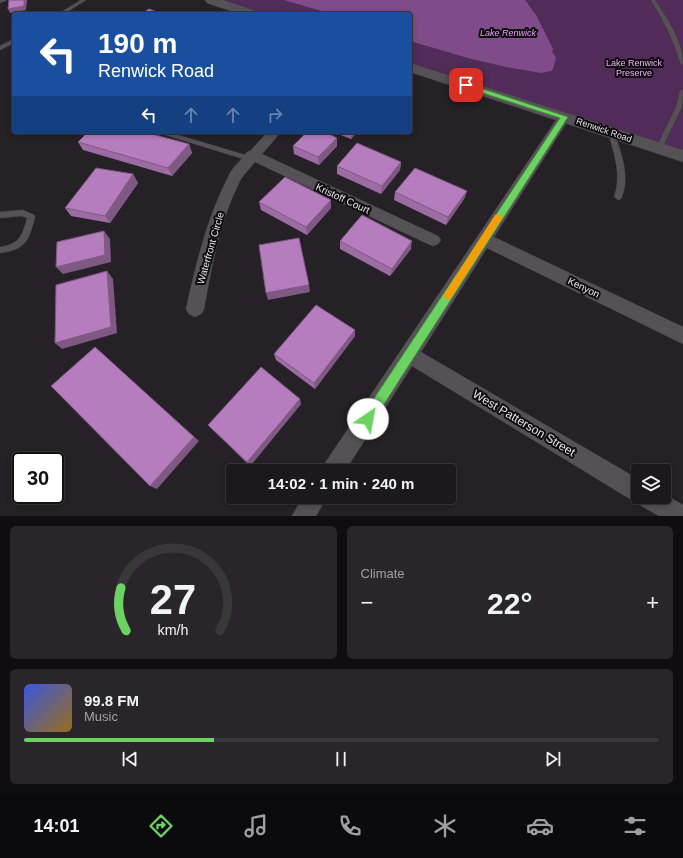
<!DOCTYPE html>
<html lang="en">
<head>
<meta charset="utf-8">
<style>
  body { margin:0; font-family:Helvetica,sans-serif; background:#29252a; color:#f1f3f6; height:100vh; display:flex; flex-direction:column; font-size:15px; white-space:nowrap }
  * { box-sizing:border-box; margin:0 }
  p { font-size:13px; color:#a0a0a4 }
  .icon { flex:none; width:22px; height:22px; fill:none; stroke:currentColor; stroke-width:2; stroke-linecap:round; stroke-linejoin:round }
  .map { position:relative; height:516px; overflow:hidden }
  .sheet { display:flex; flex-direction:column; gap:10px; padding:10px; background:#0f0d10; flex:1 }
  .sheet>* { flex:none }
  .hud { position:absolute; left:12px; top:12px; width:400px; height:122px; border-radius:4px; box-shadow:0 2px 6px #0003,0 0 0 1px #3a373b; background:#1a4fa0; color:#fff; overflow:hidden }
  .tools { position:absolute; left:631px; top:464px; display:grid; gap:8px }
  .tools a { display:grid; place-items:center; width:40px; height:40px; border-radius:4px; background:#1c181d; box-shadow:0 2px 6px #0003,0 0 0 1px #3a373b; font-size:20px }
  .speed { position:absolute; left:12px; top:452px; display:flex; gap:8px; font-size:20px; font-weight:700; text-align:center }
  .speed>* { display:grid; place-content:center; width:52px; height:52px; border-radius:50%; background:#1c181d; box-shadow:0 2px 6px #0003,0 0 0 1px #3a373b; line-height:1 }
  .speed .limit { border:2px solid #111; border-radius:6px; background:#fff; color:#111 }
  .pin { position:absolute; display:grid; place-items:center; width:34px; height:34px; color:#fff; margin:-17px; border-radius:8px; box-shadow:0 2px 6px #0006 }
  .me { position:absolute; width:44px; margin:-22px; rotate:33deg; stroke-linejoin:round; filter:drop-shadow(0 0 3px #0008) }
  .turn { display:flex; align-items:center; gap:14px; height:84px; padding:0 20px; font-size:18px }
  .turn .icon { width:52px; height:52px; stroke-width:2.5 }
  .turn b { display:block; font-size:28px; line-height:34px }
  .lanes { display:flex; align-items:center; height:38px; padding:0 20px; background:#0003; justify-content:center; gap:20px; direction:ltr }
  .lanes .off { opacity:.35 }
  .big { font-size:30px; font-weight:700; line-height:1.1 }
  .sheet .widget { flex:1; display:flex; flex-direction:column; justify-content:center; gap:6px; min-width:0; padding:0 14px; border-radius:6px; background:#29252a }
  .sheet .dial { align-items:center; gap:0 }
  .dial svg { height:104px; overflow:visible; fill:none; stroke:#3a373b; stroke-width:7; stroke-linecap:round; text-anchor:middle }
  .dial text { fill:#f1f3f6; stroke:none }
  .song { display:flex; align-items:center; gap:12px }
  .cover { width:48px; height:48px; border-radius:6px; background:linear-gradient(135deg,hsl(230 70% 55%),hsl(40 70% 35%)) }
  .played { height:4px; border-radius:2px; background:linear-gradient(90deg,#6cd362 30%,#3a373b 30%) }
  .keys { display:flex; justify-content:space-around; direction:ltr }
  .heat { display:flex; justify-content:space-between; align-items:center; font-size:22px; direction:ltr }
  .sheet .tiles { flex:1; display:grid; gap:10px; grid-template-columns:1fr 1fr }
  .widget:last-child { grid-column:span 2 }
  .trip { position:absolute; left:226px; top:464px; width:230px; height:40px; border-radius:4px; background:#1c181d; box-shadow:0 2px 6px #0003,0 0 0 1px #3a373b; font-weight:700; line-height:40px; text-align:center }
  .dock { display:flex; height:64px; justify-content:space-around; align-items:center; background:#0b0a0c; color:#a0a0a4 }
  .dock .icon { width:28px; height:28px }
  .dock .on { color:#6cd362 }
  .dock b { font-size:18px; color:#f1f3f6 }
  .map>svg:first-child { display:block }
  .green { fill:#522c58 }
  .water { fill:#7f4b88 }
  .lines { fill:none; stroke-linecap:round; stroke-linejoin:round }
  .service-casing { stroke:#3f3a40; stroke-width:1 }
  .minor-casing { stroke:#3f3a40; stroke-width:1 }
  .tertiary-casing { stroke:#3f3a40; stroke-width:1 }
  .service { fill:#565057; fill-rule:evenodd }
  .minor { fill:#565057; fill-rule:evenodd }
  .tertiary { fill:#565057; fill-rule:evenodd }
  .wall { fill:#9c6ca3 }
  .shaded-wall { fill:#7f5884 }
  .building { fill:#b57dbd; stroke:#7f5884 }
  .route { fill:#6cd362; stroke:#468940 }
  .slow { fill:#f59e0b }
  .labels { text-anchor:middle; stroke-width:4; stroke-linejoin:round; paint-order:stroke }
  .far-water-label { font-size:9px; font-style:italic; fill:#eda3f9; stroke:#0d0b0e }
  .far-park-label { font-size:9px; fill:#f0b4f9; stroke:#0d0b0e }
  .far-street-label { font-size:9px; fill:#e9e6ea; stroke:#0d0b0e }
  .street-label { font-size:10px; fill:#e9e6ea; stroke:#0d0b0e }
  .near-street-label { font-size:12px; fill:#e9e6ea; stroke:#0d0b0e }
</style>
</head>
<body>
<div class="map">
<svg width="683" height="516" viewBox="0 0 683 516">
  <rect width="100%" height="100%" fill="#262027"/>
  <path class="green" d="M220 0H683V156L410 64V14H261Z"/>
  <path class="water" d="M284 0H525L536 15 553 49 552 51 556 58 553 69 552 71 541 73 506 67 468 58 410 41V14H332Z"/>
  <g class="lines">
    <g class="service-casing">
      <path id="service" d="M0 0H7L0 3Z
        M81 0H86L64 14H58Z
        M651 0H655C668 20 683 41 683 65L680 63C674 40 663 20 651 0Z
        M14 39V43L0 50V46Z
        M683 89 682 107 662 148 661 150H657L656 148 676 107 680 91Z
        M611 130 614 132C621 153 631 177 621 199L618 200 614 197C622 174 614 154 608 132Z
        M158 132H168L252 157 253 159 250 161 159 133Z
        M23 210 34 215 35 217C29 240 26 250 0 253V247C20 244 22 236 27 218L22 216 0 218V212Z"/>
    </g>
    <g class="minor-casing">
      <path id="minor" d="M564 113 568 114 570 117 494 237 683 327V344L487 248 421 352 638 479V497H664V494L683 505V516H659L640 505 639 502 630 499 412 366 345 471H322L325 463 560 114Z
        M268 132H281L262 154 438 236 441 240 438 244 433 246 428 244 255 162C251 167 245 173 241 179 220 219 212 265 204 309L201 314 195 317 189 314 186 309C196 263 207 218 229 175 233 166 242 160 247 152L250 151Z
        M303 497H327L316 516H292Z"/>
    </g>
    <g class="tertiary-casing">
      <path id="tertiary" d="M205 0H223L256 11 258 14H240L207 3Z
        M410 63 683 150V162L410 72Z"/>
    </g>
    <use href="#service" class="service"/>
    <use href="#minor" class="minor"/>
    <use href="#tertiary" class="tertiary"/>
  </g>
  <path class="wall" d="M333 132H357L351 139Z
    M337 138V146L319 165 294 154 293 146Z
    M78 142 189 144 192 153 172 176 83 150Z
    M401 162 400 170 381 194 337 174V166Z
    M133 174 138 183 110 223 71 216 65 208Z
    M467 191 464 199 446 225 394 200 395 192Z
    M259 202 331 208 307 235 261 210Z
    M340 241 411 249 390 276 340 249Z
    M355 336 315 389 276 360 274 354Z
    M301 404 250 466 208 425Z"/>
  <path class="shaded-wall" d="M24 0H27L26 10 10 13 8 9Z
    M351 132H357L351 139Z
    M337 138V146L319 165 318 157Z
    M189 144 192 153 172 176 168 168Z
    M401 162 400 170 381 194 382 186Z
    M133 174 138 183 110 223 105 216Z
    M467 191 464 199 446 225 448 217Z
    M331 200V208L307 235 306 227Z
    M104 231 110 239 111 262 63 274 56 267Z
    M412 241 411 249 390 276 392 269Z
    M107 271 113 279 117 333 62 349 55 343Z
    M309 285 310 292 268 300 266 293Z
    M355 330V336L315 389 314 383Z
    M95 347 199 441 157 489 150 486Z
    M300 399 301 404 250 466 247 462Z"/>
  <path class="building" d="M9 0H24V6L8 9Z
    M149 9 162 14H141Z
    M88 132H144L189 144 168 168 78 142Z
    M307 132H324L337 138 318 157 293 146Z
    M357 143 401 162 382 186 337 166Z
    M96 168 133 174 105 216 65 208Z
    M415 168 467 191 448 217 395 192Z
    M285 177 331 200 306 227 259 202Z
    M362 215 412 241 392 269 340 241Z
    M104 231 105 255 56 267 57 242Z
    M299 238 309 285 266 293 259 245Z
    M107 271 111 327 55 343 56 285Z
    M316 305 355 330 314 383 274 354Z
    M95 347 194 437 150 486 51 386Z
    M261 367 300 399 247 462 208 425Z"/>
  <path class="route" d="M464 84H468L568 117 372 423 368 425 363 423 362 419 363 415 560 118 464 87Z"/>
  <path class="slow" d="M498 214 503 217 501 220 451 298 448 300 445 298 443 296 445 293 495 215Z"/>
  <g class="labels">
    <g class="far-water-label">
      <text x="508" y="36">Lake Renwick</text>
    </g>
    <g class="far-park-label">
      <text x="634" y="66">Lake Renwick<tspan x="634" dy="10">Preserve</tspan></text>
    </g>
    <g class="far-street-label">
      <text transform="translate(604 130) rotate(19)" y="3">Renwick Road</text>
    </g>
    <g class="street-label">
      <text transform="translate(343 198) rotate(25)" y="4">Kristoff Court</text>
      <text transform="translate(210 248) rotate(-74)" y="4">Waterfront Circle</text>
      <text transform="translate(584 287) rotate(26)" y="4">Kenyon</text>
    </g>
    <g class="near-street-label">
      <text transform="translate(524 423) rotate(31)" y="4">West Patterson Street</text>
    </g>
  </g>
</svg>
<div class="tools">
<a><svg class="icon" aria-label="layers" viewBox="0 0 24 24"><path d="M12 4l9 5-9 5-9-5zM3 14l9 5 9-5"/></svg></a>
</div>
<div class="speed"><div class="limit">30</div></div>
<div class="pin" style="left:466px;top:85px;background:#d93025"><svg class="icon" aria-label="arrive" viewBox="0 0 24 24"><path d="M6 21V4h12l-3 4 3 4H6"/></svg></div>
<svg class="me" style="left:368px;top:419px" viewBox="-20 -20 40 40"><circle r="19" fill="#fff"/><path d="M0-13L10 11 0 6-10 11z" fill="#6cd362"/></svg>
<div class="trip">14:02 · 1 min · 240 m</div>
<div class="hud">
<div class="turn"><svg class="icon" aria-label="left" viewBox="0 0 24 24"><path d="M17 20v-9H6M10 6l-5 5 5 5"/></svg><div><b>190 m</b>Renwick Road</div></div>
<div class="lanes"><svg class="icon" aria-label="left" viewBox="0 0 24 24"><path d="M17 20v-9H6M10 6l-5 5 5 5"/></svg><svg class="icon off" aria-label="ahead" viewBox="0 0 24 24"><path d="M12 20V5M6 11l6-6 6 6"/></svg><svg class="icon off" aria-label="ahead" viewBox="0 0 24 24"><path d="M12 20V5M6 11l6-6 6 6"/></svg><svg class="icon off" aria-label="right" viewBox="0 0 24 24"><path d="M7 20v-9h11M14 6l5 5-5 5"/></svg></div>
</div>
</div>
<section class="sheet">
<div class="tiles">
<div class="widget dial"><svg viewBox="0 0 100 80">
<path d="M14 69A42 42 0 1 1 86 69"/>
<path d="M14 69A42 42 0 0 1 10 36" stroke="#6cd362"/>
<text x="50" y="56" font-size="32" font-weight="700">27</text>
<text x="50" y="72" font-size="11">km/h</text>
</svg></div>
<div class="widget"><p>Climate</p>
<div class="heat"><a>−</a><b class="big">22°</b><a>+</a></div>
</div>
<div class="widget">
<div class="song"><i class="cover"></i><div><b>99.8 FM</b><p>Music</p></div></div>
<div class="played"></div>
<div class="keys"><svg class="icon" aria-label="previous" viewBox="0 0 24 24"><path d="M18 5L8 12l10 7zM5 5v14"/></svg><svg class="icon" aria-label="pause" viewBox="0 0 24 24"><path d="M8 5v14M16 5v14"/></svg><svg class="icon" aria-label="next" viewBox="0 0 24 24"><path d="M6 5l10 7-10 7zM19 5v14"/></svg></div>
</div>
</div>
</section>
<nav class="dock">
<b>14:01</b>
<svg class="icon on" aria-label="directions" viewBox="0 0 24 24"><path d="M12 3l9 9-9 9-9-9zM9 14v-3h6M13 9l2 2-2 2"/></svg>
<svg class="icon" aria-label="music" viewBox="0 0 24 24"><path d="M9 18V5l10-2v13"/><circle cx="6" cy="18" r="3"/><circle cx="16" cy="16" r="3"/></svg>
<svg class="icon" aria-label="phone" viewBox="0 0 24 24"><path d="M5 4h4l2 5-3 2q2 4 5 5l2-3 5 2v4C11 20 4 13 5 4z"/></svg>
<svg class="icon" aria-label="climate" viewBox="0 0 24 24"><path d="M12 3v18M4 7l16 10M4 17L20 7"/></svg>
<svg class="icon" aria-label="car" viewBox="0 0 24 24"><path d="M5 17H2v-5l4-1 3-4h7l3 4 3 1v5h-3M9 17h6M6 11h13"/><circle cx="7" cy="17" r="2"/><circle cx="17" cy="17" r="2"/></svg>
<svg class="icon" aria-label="filters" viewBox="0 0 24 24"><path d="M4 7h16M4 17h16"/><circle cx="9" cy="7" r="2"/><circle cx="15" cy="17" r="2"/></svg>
</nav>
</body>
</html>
